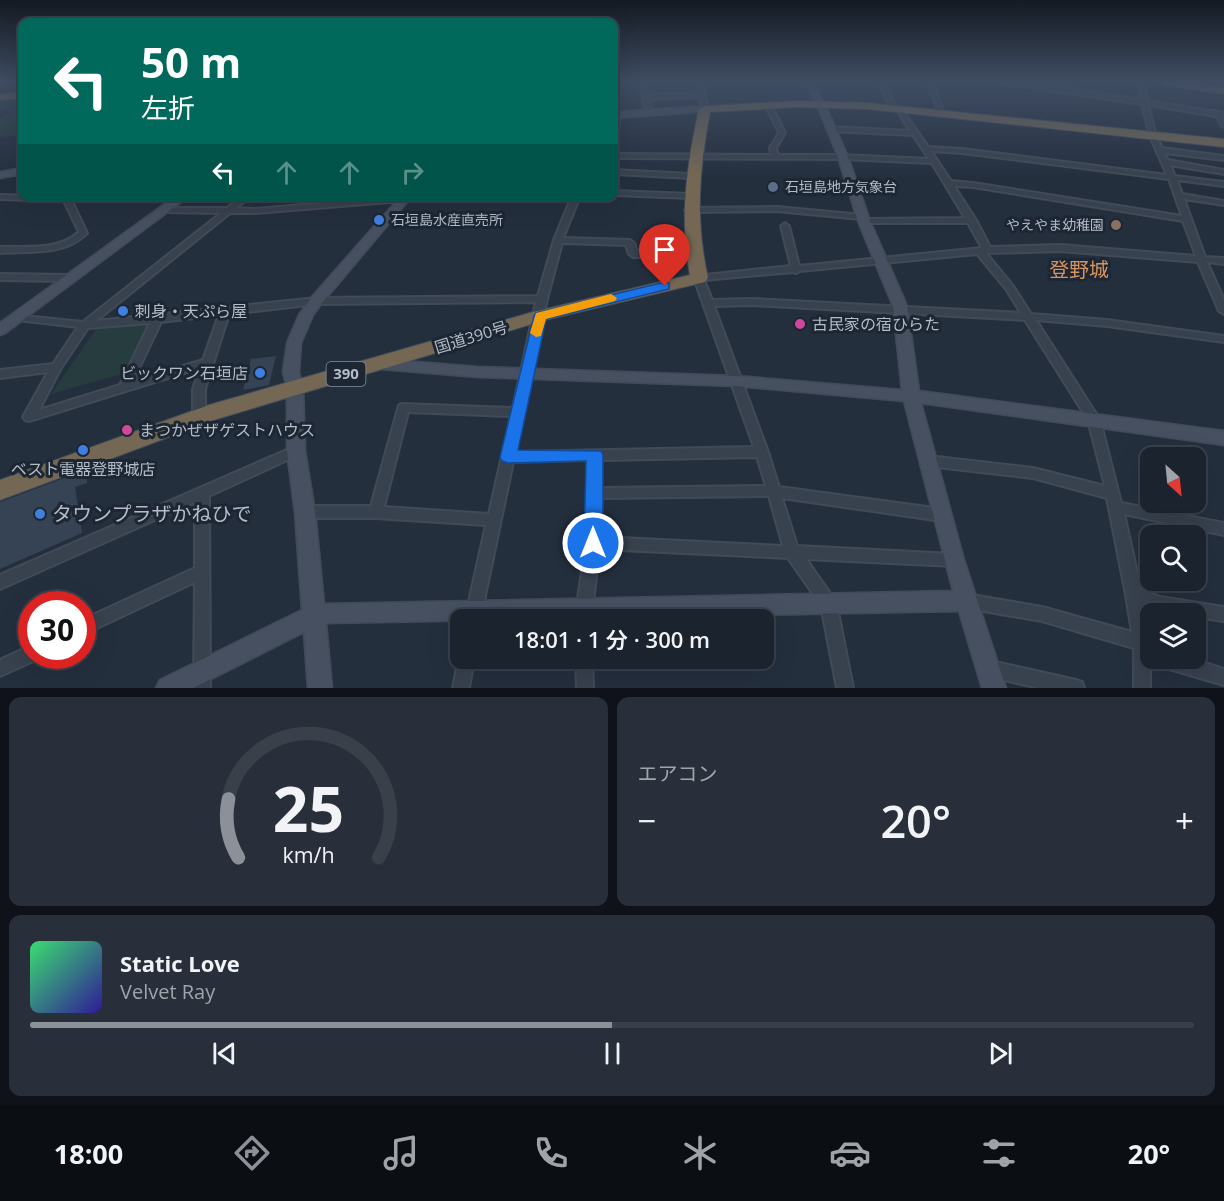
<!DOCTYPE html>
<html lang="ja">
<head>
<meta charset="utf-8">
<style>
  body { margin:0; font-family:"Open Sans","Noto Sans JP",sans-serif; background:#282f3a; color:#f1f3f6; height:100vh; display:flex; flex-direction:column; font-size:22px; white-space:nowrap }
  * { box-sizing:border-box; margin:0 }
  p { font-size:20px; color:#a0a4aa }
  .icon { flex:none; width:33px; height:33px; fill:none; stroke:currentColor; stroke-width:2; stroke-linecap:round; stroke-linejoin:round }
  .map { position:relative; height:688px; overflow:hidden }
  .side { display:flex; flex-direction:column; gap:9px; padding:9px; background:#0f1319; flex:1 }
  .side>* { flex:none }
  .top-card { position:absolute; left:18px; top:18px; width:600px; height:183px; border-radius:12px; box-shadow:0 6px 24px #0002,0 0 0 2px #39404a; background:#00695c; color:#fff; overflow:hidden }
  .needle { width:39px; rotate:153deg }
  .tools { position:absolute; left:1140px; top:447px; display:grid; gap:12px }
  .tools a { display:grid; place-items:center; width:66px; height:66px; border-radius:12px; background:#1b232e; box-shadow:0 6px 24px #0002,0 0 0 2px #39404a; font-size:30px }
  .speed { position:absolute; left:18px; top:591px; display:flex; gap:12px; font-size:30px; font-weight:700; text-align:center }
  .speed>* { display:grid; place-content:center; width:78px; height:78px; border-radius:50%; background:#1b232e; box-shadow:0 6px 24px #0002,0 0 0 2px #39404a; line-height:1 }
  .speed .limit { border:9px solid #d22; background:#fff; color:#111 }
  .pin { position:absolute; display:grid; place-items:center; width:51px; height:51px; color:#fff; margin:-62px -26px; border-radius:50% 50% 50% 0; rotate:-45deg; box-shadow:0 0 6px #0007 }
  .pin .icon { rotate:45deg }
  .me { position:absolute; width:66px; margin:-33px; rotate:0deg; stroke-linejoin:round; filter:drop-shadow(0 0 4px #0008) }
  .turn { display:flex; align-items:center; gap:21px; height:126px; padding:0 24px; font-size:27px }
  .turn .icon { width:78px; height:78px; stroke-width:2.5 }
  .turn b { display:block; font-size:42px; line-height:51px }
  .lanes { display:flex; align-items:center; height:57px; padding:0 24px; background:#0003; justify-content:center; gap:30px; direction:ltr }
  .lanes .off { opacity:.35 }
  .big { font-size:45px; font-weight:600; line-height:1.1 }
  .side .tile { flex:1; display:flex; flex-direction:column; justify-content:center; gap:9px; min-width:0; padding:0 21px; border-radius:12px; background:#282f3a }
  .side .dial { align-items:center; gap:0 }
  .dial svg { height:156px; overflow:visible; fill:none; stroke:#39404a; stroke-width:7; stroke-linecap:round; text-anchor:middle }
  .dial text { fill:#f1f3f6; stroke:none }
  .song { display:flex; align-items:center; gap:18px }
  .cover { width:72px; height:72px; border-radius:9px; background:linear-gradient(135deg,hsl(140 70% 55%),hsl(250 70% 35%)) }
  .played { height:6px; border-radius:3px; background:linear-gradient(90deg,#8c9099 50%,#39404a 50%) }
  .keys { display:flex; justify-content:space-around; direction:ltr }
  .heat { display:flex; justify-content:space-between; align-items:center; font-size:33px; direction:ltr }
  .side .tiles { flex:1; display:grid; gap:9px; grid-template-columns:1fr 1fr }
  .tile:last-child { grid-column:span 2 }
  .trip { position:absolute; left:450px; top:609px; width:324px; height:60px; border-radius:12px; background:#1b232e; box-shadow:0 6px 24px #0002,0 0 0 2px #39404a; font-weight:600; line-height:60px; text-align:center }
  .tabs { display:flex; height:96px; justify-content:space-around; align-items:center; background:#0b0e12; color:#a0a4aa }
  .tabs .icon { width:42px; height:42px }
  .tabs .on { color:#8c9099 }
  .tabs b { font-size:27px; color:#f1f3f6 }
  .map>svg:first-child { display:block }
  .green { fill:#263c3f }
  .building { fill:#364354 }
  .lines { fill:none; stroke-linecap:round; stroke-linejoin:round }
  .street-casing { stroke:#414a57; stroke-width:4 }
  .secondary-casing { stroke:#414a57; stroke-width:3 }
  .highway-casing { stroke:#434c59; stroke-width:2 }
  .street { fill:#38414e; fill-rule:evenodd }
  .secondary { fill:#465061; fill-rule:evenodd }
  .highway { fill:#746855; fill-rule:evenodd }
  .route { fill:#1a73e8; stroke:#114b97; stroke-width:1.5 }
  .slow { fill:#f59e0b }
  .service-dot { fill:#5c6f8a; stroke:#1d2633; stroke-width:2 }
  .shop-dot { fill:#3f7fe0; stroke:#1d2633; stroke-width:2 }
  .education-dot { fill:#8d6e63; stroke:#1d2633; stroke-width:2 }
  .hotel-dot { fill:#d1479c; stroke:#1d2633; stroke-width:2 }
  .labels { text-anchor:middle; stroke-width:6; stroke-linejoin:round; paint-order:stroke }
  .far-poi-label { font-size:14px; fill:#b4bcc9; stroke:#1d2633; text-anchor:start }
  .shield { fill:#1d2633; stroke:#878f9c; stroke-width:1.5 }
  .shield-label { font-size:15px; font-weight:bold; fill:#b4bcc9 }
  .poi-label { font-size:16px; fill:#b4bcc9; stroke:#1d2633; text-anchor:start }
  .street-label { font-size:16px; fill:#b4bcc9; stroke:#1d2633 }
  .quarter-label { font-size:20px; fill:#d59563; stroke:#1d2633 }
  .near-poi-label { font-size:20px; fill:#b4bcc9; stroke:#1d2633; text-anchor:start }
</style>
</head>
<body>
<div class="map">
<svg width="1224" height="688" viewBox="0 0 1224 688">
  <rect width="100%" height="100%" fill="#242f3e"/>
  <path class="green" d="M22 98V135L0 137V119L16 110H0V100Z
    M153 321 128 372 51 394 99 325Z"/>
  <path class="building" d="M276 356 269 385 243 390 251 359Z
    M86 470 87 483 75 487 82 533 0 569V502Z"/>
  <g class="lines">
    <g class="street-casing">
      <path id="street" d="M639 82H645L648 95 699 93 696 82H702L708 109 703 110 699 97 649 99 652 113 647 114Z
        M793 82H810L811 83 808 85Z
        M878 82H884L896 107H900L928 147 962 149 1167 175 1150 136 1142 104 992 82C1041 81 1093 93 1141 100L1138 82H1144L1147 101 1224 113V117H1223L1224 127 1222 126 1216 116 1148 105 1156 136 1162 148 1224 156V160L1164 153 1168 160 1224 170V174L1170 165 1175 176 1224 182V186L1177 180 1182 194 1224 201V205L1184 199 1205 257 1224 258V264L1207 262 1224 300V314L1219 311 1198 262 1060 251 986 253 1013 286 1031 314 1107 320 1224 336V342L1107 326 1036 320 1100 420 1121 503 1224 523V535L1124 514 1141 590 1160 597 1224 607V621L1196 617V614C1177 614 1161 612 1143 605L1150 643V688H1134V648L1042 621 966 608 961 606 958 601 961 596 966 594 1042 607 1132 632 1126 595 1107 498 1033 478 928 466 924 464 922 461 924 458 928 456 1033 468 1105 486 1088 420 1025 320 752 305 714 306 768 452 779 487 942 509 947 511 949 515 947 519 942 521 782 498 797 546 954 554 959 555 961 560 959 565 954 566 806 559 836 602 853 688H837L821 605 788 558 599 549 591 620H575L586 543 589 460 513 462 480 620H468L466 615 486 525 376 518H305L300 516 298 512 300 508 305 506H371L399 405 403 404 513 408 536 302 316 304 229 314 205 389V417L203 420H195L193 417V389L200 368 29 421 25 420 23 417 48 372 0 378V370L53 364 78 327 18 320 14 319 13 317 14 315 83 322 221 213 163 212 159 210 160 208H227L242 196H251L236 208 256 209 404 196H443L439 198 256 213H230L96 321 316 298 538 296 554 240 572 196H580L563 238 630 240 634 243 637 251H694L698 254 694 257H633L629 254 626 245 562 243 547 299 515 452 754 447 694 278 696 276 791 266 781 226 785 223 789 226 799 266 982 248 968 223H861V219L777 211 689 212 685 210 689 208 777 207 863 215H866V219L965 218 932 163 843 159 614 158V154L771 155 770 148 779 133 766 106 769 104 772 106 785 133 776 148 778 155H843L929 159 913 135 830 131 827 129 830 127 910 131 896 109 891 108ZM931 151 962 153 1169 179 1182 216 973 183 951 181ZM954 186 973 187 1183 221 1196 256 1060 245 990 247 976 220ZM977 254 1006 289 1021 313 752 299 712 300 704 280 793 272 796 273 800 271ZM219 315 203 360 133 381 161 322ZM150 323 120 385 39 410 61 368 88 328ZM408 412 511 416 489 514 384 507ZM757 457 766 486 601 488V460ZM769 496 783 546 600 537 601 498Z
        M927 82H933L944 114 939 113Z
        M614 106 616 107 620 115 617 138 614 140Z
        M614 170 692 174 696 176 692 178 614 174Z
        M614 191 690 194 694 196 690 198 614 195Z
        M0 195 70 197 87 233C65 256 29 251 0 253V247C27 246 57 251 79 232L64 201 0 199Z
        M0 274 70 275 75 278 70 281 0 280Z
        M296 446 300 448 302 451 300 454 209 496 210 688H194L195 582 82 635V620L195 568V502L0 589V575Z
        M32 645V656H39L38 659 0 676V660Z
        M460 652V658H474L469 688H453Z
        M576 658H592L593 688H577Z
        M1151 658H1189L1224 669V685L1159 666 1153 664Z
        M986 660 1076 680 1082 682 1084 688H1039L986 676 980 674 978 668 980 662Z"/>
    </g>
    <g class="secondary-casing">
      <path id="secondary" d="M804 82H812L827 109 848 157 870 221 907 306 919 391 1224 431V445L921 403 964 560 1006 688H982L959 611 328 623 326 624 332 688H308L304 632 193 688H156L160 680 302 610 295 512 287 451V388L283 372 287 343 299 315 311 298 401 196H412L321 304 313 315 301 343 299 372 303 388 305 451 315 512 324 604 953 591 904 401 736 386 478 377 381 369 373 364 381 359 478 367 736 376 902 390 893 306 858 221 838 157 819 109Z
        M705 106 709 109 708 111 614 118V112Z
        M22 168V174L0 178V172Z
        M176 196H189L5 333 0 335V323Z"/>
    </g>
    <g class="highway-casing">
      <path id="highway" d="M1160 82H1185L1224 88V94L1165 85Z
        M22 92V98L0 100V94Z
        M797 101 868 103 1224 139V147L868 109 797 107 710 112C699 169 695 221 708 278L705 282 545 320 217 419 0 500V480L209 405 533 312 690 275C679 218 687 165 699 109L705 106Z"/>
    </g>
    <use href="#street" class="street"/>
    <use href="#secondary" class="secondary"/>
    <use href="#highway" class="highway"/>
  </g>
  <linearGradient id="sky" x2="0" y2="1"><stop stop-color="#141a22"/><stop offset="0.46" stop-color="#3f4d63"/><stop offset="1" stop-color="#3f4d63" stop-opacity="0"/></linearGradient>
  <rect width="1224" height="178" fill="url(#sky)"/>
  <path class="route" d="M665 282 669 283V289L546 319 518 450 601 451 603 455V543L600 549 593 551 587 549 584 543 586 461 508 463 502 461 500 457 534 316 536 313Z"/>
  <path class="slow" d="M611 294 617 298 615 301 546 319 541 336 536 337 530 333 536 313Z"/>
  <circle class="service-dot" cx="773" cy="187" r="6"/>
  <g class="shop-dot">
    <circle cx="379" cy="220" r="6"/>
    <circle cx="123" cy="311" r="6"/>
    <circle cx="260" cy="373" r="6"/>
    <circle cx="83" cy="450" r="6"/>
    <circle cx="40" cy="514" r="6"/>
  </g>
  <circle class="education-dot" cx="1116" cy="225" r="6"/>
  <g class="hotel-dot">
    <circle cx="800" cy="324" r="6"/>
    <circle cx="127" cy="430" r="6"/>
  </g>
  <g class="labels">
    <g class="far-poi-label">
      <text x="785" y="192">石垣島地方気象台</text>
      <text x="391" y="225">石垣島水産直売所</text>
      <text x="1104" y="230" text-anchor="end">やえやま幼稚園</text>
    </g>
    <rect class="shield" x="326.5" y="362" width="39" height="24" rx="4.5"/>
    <g class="shield-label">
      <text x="346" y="379">390</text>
    </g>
    <g class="poi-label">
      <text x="135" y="317">刺身・天ぷら屋</text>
      <text x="812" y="330">古民家の宿ひらた</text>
      <text x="248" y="379" text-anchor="end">ビックワン石垣店</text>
      <text x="139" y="436">まつかぜザゲストハウス</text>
      <text x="83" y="475" text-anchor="middle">ベスト電器登野城店</text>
    </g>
    <g class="street-label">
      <text transform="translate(471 337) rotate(-17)" y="6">国道390号</text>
    </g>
    <g class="quarter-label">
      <text x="1079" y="277">登野城</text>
    </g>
    <g class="near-poi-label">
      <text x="52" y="521">タウンプラザかねひで</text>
    </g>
  </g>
</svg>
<div class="tools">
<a><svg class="needle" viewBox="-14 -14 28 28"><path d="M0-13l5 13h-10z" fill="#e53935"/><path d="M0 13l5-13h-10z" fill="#a0a4aa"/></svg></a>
<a><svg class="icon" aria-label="search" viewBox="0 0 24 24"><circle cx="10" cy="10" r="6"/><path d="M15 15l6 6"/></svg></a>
<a><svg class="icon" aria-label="layers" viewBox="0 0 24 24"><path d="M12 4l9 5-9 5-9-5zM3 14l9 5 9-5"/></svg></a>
</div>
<div class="speed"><div class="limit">30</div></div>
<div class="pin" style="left:665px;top:286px;background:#d93025"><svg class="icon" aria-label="arrive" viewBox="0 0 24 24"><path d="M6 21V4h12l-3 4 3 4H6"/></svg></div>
<svg class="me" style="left:593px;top:543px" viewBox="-20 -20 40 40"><circle r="17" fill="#1a73e8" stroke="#fff" stroke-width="3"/><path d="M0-11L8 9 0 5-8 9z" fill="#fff"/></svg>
<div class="trip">18:01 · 1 分 · 300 m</div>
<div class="top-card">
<div class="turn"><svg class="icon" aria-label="left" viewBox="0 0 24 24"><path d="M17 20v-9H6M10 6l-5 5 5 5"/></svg><div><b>50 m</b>左折</div></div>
<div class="lanes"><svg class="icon" aria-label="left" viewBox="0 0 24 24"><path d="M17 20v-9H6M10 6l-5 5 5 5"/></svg><svg class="icon off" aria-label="ahead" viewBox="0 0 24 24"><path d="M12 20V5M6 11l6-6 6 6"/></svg><svg class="icon off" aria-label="ahead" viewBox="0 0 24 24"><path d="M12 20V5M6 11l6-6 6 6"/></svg><svg class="icon off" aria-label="right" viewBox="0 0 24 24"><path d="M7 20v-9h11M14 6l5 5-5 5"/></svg></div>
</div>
</div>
<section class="side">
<div class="tiles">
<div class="tile dial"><svg viewBox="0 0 100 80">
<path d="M14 69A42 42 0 1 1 86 69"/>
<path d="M14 69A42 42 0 0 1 9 39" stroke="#8c9099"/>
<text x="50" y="56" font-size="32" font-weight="700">25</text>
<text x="50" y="72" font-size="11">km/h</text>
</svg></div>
<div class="tile"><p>エアコン</p>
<div class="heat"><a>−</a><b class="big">20°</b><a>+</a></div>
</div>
<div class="tile">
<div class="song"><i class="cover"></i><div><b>Static Love</b><p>Velvet Ray</p></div></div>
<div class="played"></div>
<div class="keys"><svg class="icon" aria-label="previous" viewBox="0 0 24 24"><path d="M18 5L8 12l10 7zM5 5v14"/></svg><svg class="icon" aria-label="pause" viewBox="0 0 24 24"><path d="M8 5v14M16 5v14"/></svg><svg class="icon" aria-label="next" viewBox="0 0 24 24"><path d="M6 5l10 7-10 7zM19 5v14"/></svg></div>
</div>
</div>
</section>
<nav class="tabs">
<b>18:00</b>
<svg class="icon on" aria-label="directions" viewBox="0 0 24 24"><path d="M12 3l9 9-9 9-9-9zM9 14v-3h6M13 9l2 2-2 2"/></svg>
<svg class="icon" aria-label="music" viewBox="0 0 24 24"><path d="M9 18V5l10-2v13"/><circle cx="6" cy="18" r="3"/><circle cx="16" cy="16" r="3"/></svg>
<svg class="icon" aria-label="phone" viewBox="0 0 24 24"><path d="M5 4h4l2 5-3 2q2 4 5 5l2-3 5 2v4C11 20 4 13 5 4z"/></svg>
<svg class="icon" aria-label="climate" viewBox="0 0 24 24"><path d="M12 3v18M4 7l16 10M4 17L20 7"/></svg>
<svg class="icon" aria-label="car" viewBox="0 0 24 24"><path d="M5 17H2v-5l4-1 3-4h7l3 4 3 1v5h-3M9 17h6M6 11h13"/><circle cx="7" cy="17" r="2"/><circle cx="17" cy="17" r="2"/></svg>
<svg class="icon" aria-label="filters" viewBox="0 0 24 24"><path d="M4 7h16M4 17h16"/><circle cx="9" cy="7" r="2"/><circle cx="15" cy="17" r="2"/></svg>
<b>20°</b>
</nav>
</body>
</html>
